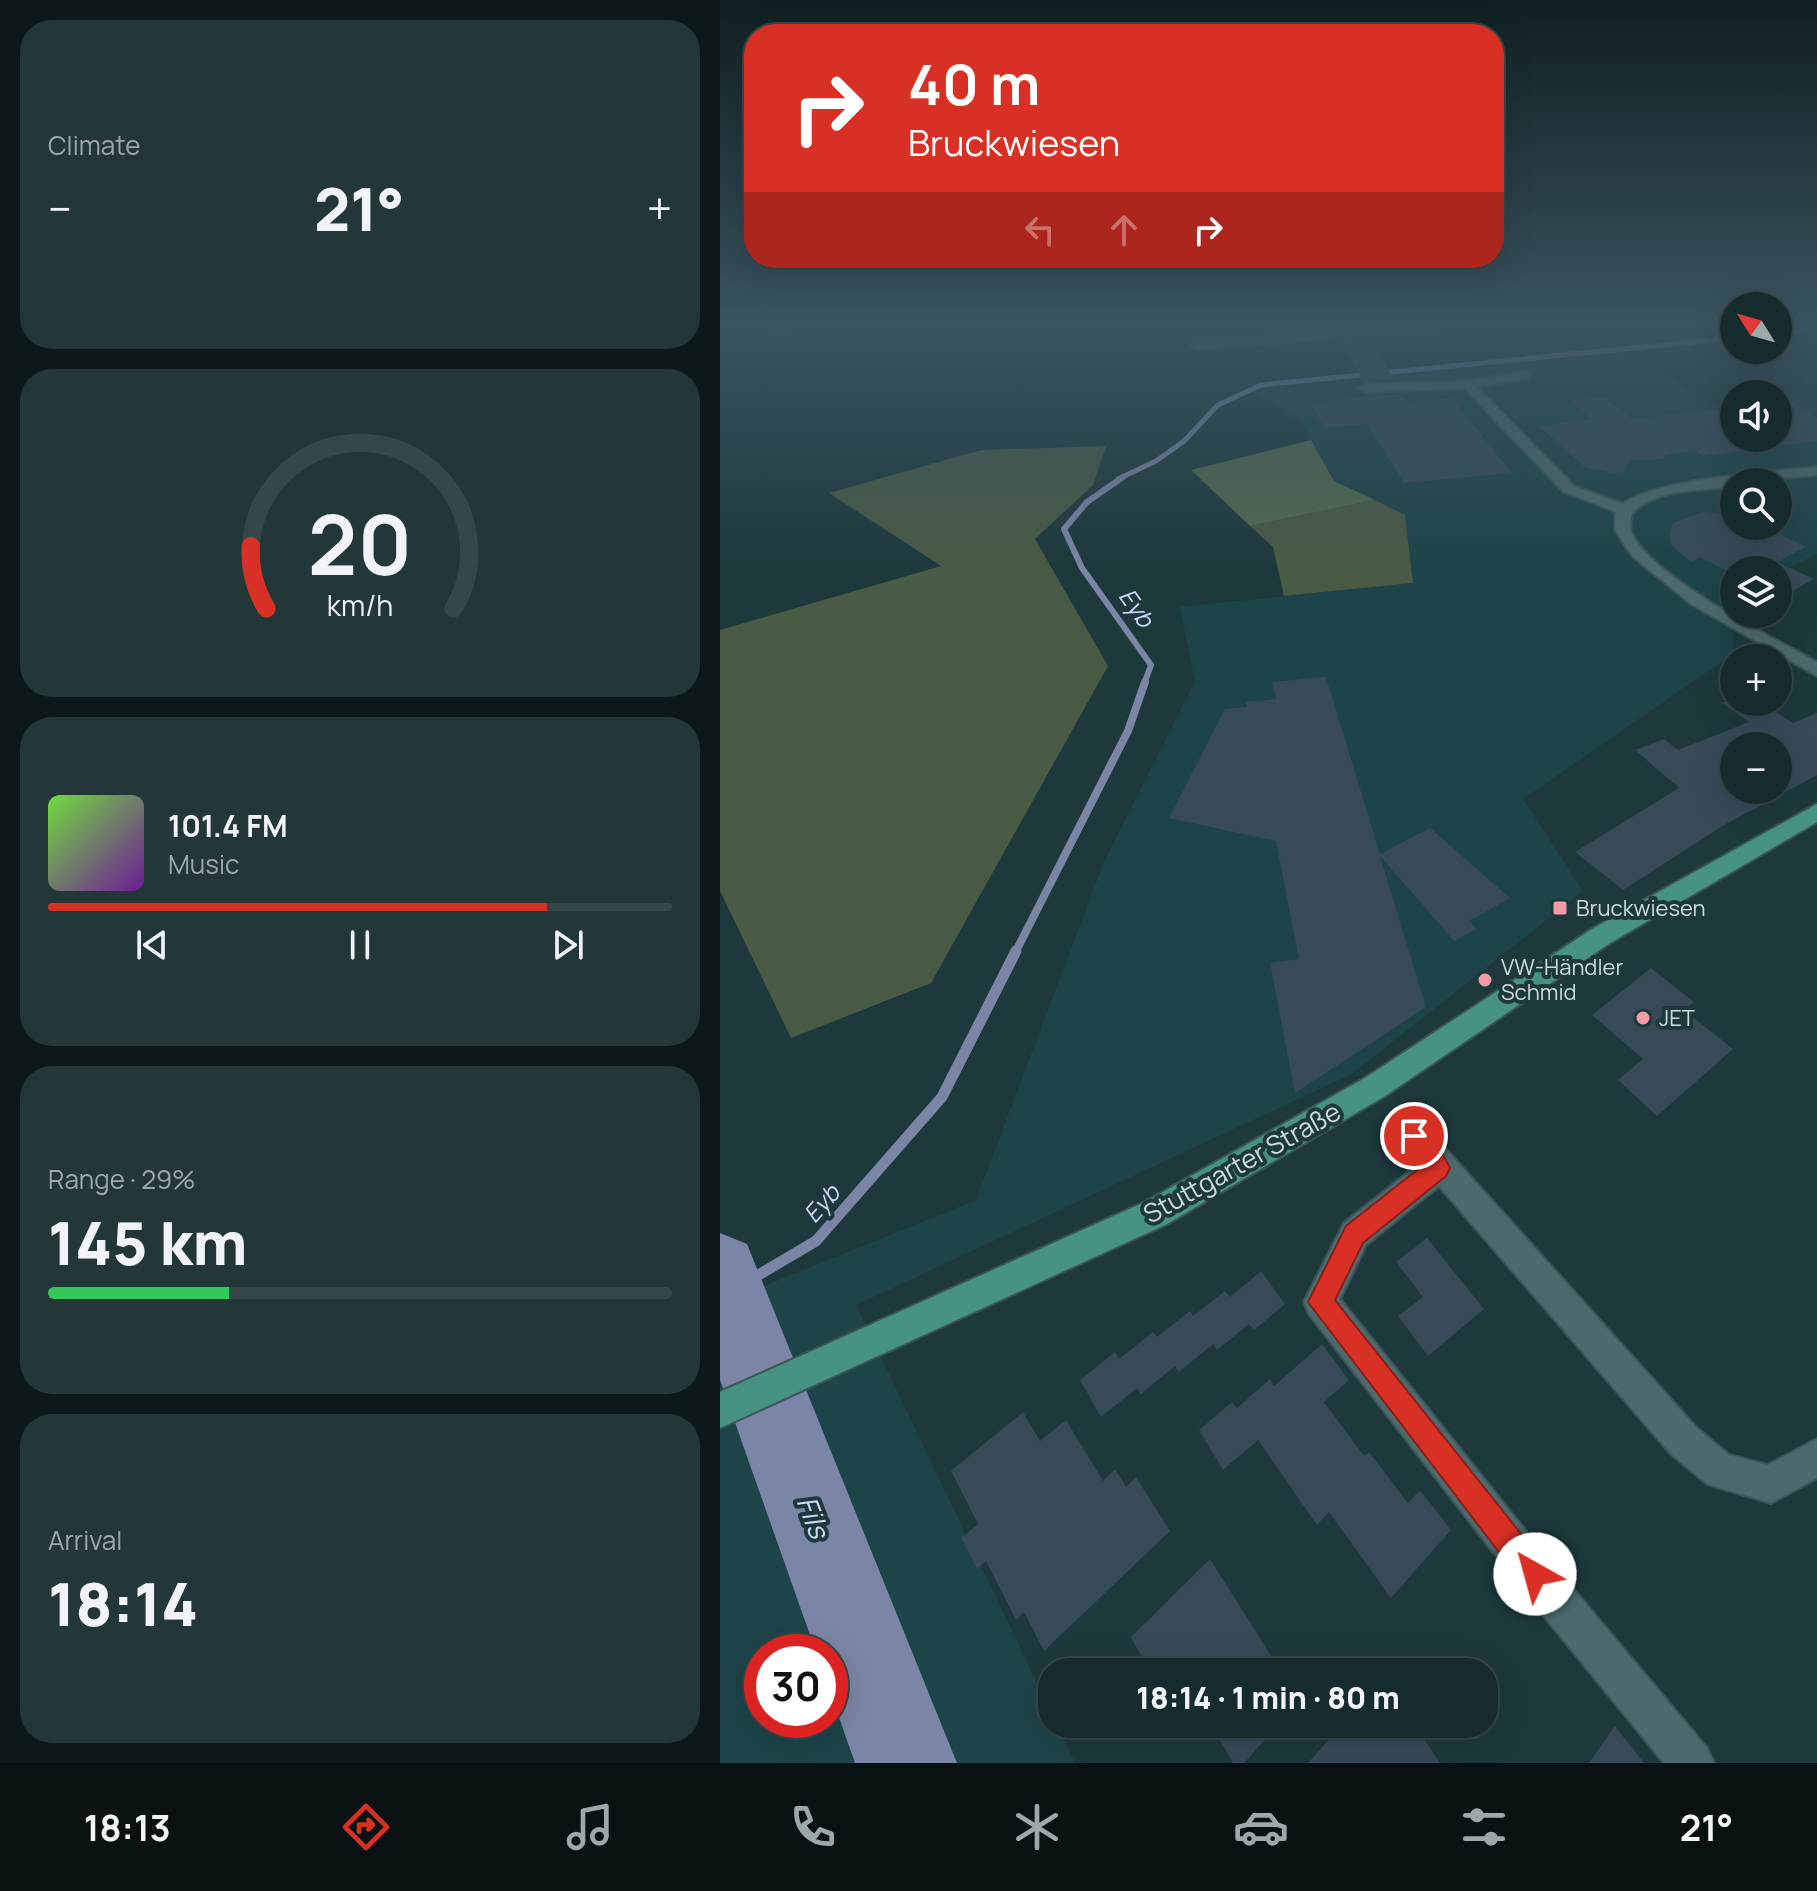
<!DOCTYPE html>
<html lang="en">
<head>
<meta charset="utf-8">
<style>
  body { margin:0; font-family:Manrope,sans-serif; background:#233739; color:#f1f3f6; height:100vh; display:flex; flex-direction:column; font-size:30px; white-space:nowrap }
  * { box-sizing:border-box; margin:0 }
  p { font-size:26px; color:#9ea7aa }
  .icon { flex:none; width:44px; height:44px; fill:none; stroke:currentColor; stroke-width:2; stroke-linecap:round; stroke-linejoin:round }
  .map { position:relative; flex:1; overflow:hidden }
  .side { display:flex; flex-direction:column; gap:20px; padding:20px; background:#0c1819; width:720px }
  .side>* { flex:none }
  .banner { position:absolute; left:24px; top:24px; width:760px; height:244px; border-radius:32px; box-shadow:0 8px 32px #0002,0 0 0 2px #354749; background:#d93025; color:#fff; overflow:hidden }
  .needle { width:52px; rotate:307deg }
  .fabs { position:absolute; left:1000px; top:292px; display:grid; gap:16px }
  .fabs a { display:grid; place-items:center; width:72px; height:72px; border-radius:50%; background:#162b2d; box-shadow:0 8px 32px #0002,0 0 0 2px #354749; font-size:40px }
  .speed { position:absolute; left:24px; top:1634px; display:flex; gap:16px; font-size:40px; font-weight:700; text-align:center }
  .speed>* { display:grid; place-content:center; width:104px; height:104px; border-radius:50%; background:#162b2d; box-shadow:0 8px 32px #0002,0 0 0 2px #354749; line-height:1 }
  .speed .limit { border:12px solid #d22; background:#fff; color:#111 }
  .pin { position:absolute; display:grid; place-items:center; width:68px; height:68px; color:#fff; margin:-34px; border:4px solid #fff; border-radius:50%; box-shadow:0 2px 8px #0007 }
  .me { position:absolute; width:88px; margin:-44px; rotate:322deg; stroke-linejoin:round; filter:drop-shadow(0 0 6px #0008) }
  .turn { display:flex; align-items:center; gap:28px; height:168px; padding:0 32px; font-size:36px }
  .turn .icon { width:104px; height:104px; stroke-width:2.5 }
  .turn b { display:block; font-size:56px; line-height:68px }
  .lanes { display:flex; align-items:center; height:76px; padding:0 32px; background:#0003; justify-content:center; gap:40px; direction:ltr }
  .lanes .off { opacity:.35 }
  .big { font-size:60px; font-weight:800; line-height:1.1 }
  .side .tile { flex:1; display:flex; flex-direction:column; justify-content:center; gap:12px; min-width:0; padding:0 28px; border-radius:32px; background:#233739 }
  .side .dial { align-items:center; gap:0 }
  .dial svg { height:208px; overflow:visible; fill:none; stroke:#354749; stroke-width:7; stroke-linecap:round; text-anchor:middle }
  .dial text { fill:#f1f3f6; stroke:none }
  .song { display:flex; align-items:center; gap:24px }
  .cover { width:96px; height:96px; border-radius:12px; background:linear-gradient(135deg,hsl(100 70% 55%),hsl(280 70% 35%)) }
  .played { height:8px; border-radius:4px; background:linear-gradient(90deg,#d93025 80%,#354749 80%) }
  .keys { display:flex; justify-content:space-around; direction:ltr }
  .heat { display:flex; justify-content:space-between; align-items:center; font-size:44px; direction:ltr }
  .charge { height:12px; border-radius:6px; background:linear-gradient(90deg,#34c759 29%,#354749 0) }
  .trip { position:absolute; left:318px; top:1658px; width:460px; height:80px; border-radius:32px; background:#162b2d; box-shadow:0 8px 32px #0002,0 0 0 2px #354749; font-weight:800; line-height:80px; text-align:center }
  .tab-bar { display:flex; height:128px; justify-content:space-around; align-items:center; background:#091112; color:#9ea7aa }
  .tab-bar .icon { width:56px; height:56px }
  .tab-bar .current { color:#d93025 }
  .tab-bar b { font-size:36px; color:#f1f3f6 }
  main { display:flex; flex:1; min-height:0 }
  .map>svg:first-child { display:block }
  .built { fill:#1d4449; fill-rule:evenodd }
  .green { fill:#495a45 }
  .forest { fill:#52694d }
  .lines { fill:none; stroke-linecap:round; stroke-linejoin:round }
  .stream-far3 { stroke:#7b85a5; stroke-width:5 }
  .stream-far2 { stroke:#7b85a5; stroke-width:6 }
  .stream-far1 { stroke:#7b85a5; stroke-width:8 }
  .stream { stroke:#7b85a5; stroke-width:11 }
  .river { fill:#7b85a5; fill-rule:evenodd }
  .building { fill:#364a58; fill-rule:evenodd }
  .street-casing { stroke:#3b5557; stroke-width:4 }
  .secondary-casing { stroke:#3b5557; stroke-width:4 }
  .primary-casing { stroke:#3b5557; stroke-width:4 }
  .street { fill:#4c6a6d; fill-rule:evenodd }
  .secondary { fill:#4c6a6d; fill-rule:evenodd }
  .primary { fill:#479383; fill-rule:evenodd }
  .route { fill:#d93025; stroke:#8d1f18; stroke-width:2 }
  .poi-dot { fill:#f49aa6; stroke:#1d393c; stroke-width:3 }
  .labels { text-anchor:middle; stroke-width:8; stroke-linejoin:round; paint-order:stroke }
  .poi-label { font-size:22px; fill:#ccdcde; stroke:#1d393c; text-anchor:start }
  .water-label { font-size:24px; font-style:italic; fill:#ced8fa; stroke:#1d393c }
  .near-street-label { font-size:26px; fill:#ccdcde; stroke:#1d393c }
  .near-water-label { font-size:28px; font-style:italic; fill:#ced8fa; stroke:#1d393c }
</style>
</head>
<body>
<main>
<section class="side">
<div class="tile"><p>Climate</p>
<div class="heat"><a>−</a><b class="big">21°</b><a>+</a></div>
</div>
<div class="tile dial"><svg viewBox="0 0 100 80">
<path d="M14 69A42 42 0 1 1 86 69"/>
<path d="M14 69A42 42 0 0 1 8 45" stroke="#d93025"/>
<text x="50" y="56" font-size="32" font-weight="700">20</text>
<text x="50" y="72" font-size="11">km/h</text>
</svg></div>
<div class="tile">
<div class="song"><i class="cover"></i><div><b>101.4 FM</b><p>Music</p></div></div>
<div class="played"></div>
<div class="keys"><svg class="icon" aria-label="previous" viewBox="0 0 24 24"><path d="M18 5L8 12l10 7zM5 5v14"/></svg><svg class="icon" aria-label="pause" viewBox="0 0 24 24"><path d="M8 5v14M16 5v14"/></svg><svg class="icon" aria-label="next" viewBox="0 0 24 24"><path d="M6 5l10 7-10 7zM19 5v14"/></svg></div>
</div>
<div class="tile"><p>Range · 29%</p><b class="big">145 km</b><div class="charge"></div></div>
<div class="tile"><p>Arrival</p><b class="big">18:14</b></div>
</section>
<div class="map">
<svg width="1097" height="1763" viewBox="0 0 1097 1763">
  <rect width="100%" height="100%" fill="#1d393c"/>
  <path class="built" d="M906 349 990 404 1014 401V438H1058L1056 394 1065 393 1097 406V554L1058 573V570H1014L1013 654 803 799 863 891 632 1074 136 1305 332 1714V1724H337L355 1763H0V1304L256 1200 384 862 475 681 460 607 693 583 685 515 614 481 582 423 532 390 606 377ZM1014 482H1058V526H1014ZM42 1652H110V1720H42Z"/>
  <path class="green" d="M54 321H274L48 333Z
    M386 446 373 485 315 539 388 666 211 983 71 1038 0 891V630L221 566 109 493 261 450Z
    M655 500 685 515 693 583 564 596 553 547 530 526Z"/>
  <path class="forest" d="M591 440 614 481 655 500 530 526 471 470Z"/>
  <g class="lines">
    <path class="stream-far3" d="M1058 333 1097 329
      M398 479 436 461 464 441 498 405 541 385 1014 338"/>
    <path class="stream-far2" d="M403 477 367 502 344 529 362 568 431 665 424 684"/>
    <path class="stream-far1" d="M295 953 408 731 425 682"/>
    <path class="stream" d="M8 1293 96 1241 222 1097 296 951"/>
    <path class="river" d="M0 1233 27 1244 237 1763H135L110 1692V1652H96L0 1380Z"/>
  </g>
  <path class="building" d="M667 337 673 349H657L674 380 643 382 623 340Z
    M682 394 686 402 732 398 792 473 684 483 648 424 604 428 591 404 649 395Z
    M884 397 913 419 1014 408V438H1058V403L1071 401 1097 418V441L983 456 975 450 945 455 943 459 910 460 904 472 893 473 866 468 819 426 872 419 850 401Z
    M983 512 1008 513 1009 531 1042 542 1059 534 1086 547 1057 562 1094 579 1060 598 1058 570H1014V574L980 557 971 562 951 545 949 534 953 523Z
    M606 677 660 854 710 828 790 898 749 921 757 929 734 941 660 856 706 1007 575 1093 550 963 579 959 556 841 449 818 505 709 527 707 526 702 556 699 552 682Z
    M1001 702H1041L1073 723 1097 713V775L1004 825 903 890 855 852 959 788 915 750 944 739 958 750 1029 722ZM1014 746H1058V790H1014Z
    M931 968 974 1002 964 1010 1013 1049 937 1116 898 1080 923 1059 872 1015Z
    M707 1238 764 1309 708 1356 678 1316 703 1297 676 1262Z
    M541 1271 565 1304 534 1330 529 1324 497 1350 493 1344 459 1372 455 1366 421 1394 417 1388 381 1417 360 1380 395 1352 399 1359 433 1332 437 1337 470 1311 473 1316 505 1291 510 1297Z
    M602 1344 629 1380 604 1402 644 1456 649 1452 688 1503 700 1490 731 1530 671 1598 609 1512 597 1525 538 1440 503 1470 479 1430 512 1402 517 1408 550 1379 554 1386Z
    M303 1412 320 1441 346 1420 383 1481 395 1469 406 1487 416 1477 450 1531 324 1651 304 1612 296 1620 266 1561 257 1569 241 1538 258 1524 231 1471Z
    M490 1559 533 1627 561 1672H430L411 1637Z
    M490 1724H559L524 1763H513Z
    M623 1724H694L720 1763H588Z
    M895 1726 924 1763H869Z"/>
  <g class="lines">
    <g class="street-casing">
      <path id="street" d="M727 321H791L785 324 516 346 477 349 471 345 477 341Z
        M805 371 811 375 809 378 757 387 854 486 911 507V513H899L844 492 745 389 645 392 639 388 645 384 748 381Z
        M694 1122 705 1126 976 1427 1009 1455 1048 1465 1097 1439V1478L1051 1503 987 1484 950 1453 719 1186 646 1245 620 1299 829 1560 987 1748 994 1763H944L801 1588 589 1314 584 1302 624 1223 699 1164 679 1136 683 1126Z"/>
    </g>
    <g class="secondary-casing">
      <path id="secondary" d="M1097 467V475L1014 482V487C981 490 937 488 912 513 911 518 910 527 911 531 926 574 1056 640 1097 662V676L971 604 912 556 895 530C895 525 894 517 896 512 909 480 1062 471 1097 467Z"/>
    </g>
    <g class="primary-casing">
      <path id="primary" d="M1097 804V822L890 943 665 1096 447 1224 0 1428V1392L425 1202 645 1078 872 929Z"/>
    </g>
    <use href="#street" class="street"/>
    <use href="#secondary" class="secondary"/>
    <use href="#primary" class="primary"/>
  </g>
  <linearGradient id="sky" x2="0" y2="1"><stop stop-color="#101f21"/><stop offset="0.57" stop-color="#3a5461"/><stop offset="1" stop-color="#3a5461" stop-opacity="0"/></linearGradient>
  <rect width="1097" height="568" fill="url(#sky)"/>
  <path class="route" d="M694 1126C708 1131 723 1153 730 1168L726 1176 643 1243 615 1300 825 1564 830 1574 825 1585 815 1589 804 1585 588 1302 626 1226 702 1166 682 1136 686 1129Z"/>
  <g class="poi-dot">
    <rect x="832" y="900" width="16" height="16" rx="4"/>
    <circle cx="765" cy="980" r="8"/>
    <circle cx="923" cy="1018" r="8"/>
  </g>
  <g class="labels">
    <g class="poi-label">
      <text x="856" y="916">Bruckwiesen</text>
      <text x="781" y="975">VW-Händler<tspan x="781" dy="25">Schmid</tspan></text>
      <text x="939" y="1026">JET</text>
    </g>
    <g class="water-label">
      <text transform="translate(416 608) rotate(55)" y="8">Eyb</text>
      <text transform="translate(102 1204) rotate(-49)" y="8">Eyb</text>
    </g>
    <g class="near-street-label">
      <text transform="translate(522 1163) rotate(-29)" y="9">Stuttgarter Straße</text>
    </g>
    <g class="near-water-label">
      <text transform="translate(93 1517) rotate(69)" y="10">Fils</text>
    </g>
  </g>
</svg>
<div class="fabs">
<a><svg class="needle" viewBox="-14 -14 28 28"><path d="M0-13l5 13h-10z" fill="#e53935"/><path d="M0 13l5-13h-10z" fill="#9ea7aa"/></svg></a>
<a><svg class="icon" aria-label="sound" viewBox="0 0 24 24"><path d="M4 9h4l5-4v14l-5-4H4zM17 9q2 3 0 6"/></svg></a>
<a><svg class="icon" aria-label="search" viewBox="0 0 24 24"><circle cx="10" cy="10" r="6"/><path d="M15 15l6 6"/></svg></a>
<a><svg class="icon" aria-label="layers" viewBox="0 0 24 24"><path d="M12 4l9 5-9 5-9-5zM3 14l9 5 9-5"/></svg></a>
<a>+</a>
<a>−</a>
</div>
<div class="speed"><div class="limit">30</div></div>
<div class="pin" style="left:694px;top:1136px;background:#d93025"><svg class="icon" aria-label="arrive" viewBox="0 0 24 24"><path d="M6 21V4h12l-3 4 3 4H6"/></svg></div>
<svg class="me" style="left:815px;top:1574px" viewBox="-20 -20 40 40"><circle r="19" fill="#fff"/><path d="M0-13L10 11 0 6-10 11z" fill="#d93025"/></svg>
<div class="trip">18:14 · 1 min · 80 m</div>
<div class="banner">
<div class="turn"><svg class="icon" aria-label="right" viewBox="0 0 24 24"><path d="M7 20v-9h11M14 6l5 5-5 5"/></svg><div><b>40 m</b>Bruckwiesen</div></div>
<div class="lanes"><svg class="icon off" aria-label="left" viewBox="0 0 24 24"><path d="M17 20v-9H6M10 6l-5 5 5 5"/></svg><svg class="icon off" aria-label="ahead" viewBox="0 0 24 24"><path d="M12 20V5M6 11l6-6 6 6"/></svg><svg class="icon" aria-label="right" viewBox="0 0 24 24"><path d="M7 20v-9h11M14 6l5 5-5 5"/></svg></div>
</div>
</div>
</main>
<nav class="tab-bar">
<b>18:13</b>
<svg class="icon current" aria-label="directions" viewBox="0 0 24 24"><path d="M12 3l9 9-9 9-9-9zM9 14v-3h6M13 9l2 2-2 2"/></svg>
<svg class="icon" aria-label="music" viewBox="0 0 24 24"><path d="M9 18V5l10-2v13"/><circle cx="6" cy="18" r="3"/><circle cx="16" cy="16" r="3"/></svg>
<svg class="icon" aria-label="phone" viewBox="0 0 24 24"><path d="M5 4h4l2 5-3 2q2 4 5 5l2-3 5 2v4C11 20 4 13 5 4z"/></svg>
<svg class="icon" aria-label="climate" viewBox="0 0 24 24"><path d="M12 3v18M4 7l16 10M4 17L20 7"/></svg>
<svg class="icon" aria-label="car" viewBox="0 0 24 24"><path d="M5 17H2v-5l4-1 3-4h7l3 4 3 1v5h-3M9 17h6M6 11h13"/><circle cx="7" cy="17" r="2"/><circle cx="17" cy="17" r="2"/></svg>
<svg class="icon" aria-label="filters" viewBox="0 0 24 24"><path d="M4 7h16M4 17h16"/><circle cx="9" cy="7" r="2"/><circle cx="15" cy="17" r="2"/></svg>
<b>21°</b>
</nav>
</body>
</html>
